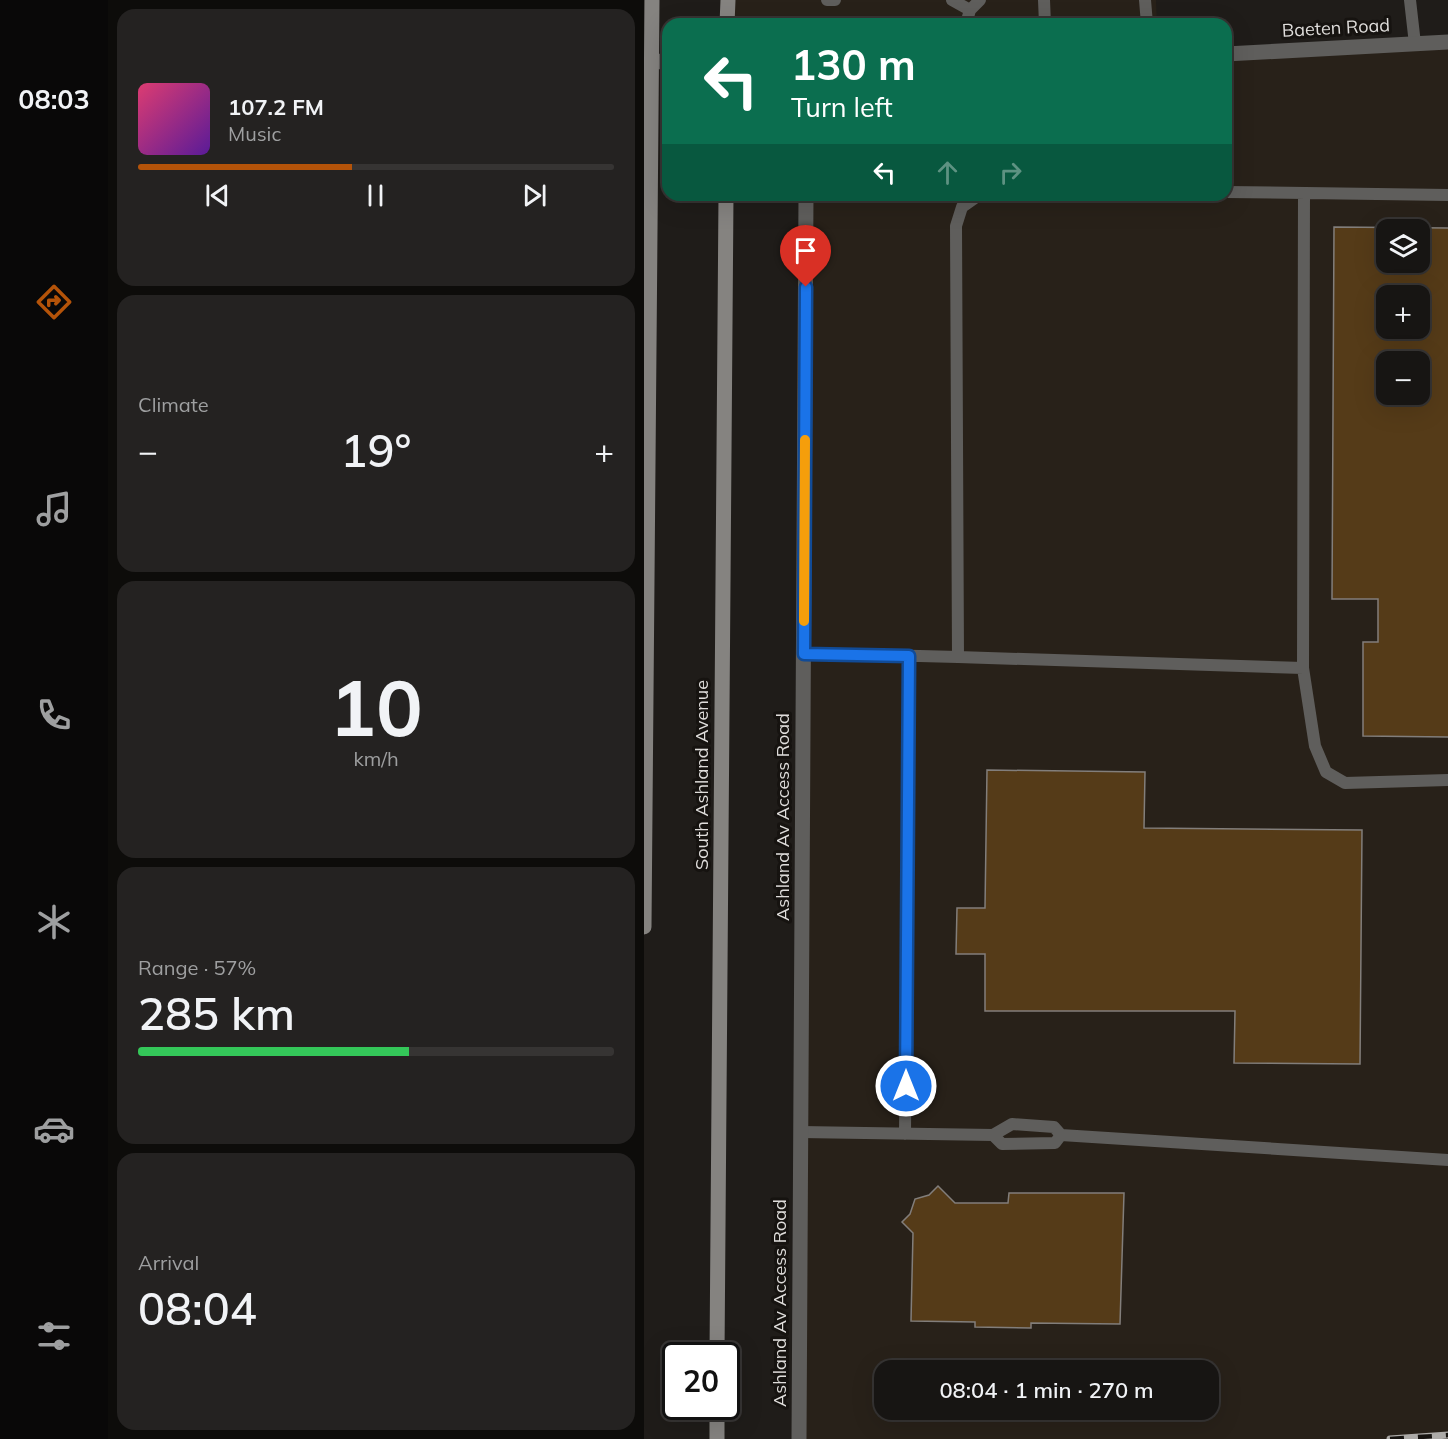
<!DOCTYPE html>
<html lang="en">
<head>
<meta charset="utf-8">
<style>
  body { margin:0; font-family:Mulish,sans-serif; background:#242221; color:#f1f3f6; height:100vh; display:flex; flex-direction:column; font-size:22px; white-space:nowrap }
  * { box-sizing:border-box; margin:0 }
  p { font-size:20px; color:#9e9fa0 }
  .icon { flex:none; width:33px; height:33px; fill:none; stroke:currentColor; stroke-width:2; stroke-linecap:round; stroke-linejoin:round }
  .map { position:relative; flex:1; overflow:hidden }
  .drawer { display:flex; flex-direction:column; gap:9px; padding:9px; background:#0d0c0a; width:536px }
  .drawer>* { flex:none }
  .hud { position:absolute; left:18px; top:18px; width:570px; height:183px; border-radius:18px; box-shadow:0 6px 24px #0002,0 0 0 2px #363433; background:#0b6e4f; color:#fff; overflow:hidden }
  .tools { position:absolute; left:732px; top:219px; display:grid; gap:12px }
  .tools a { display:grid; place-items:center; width:54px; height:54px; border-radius:12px; background:#171513; box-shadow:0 6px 24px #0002,0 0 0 2px #363433; font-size:30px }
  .speed { position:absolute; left:18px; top:1342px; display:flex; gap:12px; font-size:30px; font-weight:700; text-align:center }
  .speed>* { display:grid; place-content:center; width:78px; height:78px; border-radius:50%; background:#171513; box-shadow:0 6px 24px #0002,0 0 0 2px #363433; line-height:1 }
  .speed .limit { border:3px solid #111; border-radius:9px; background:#fff; color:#111 }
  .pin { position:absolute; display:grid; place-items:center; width:51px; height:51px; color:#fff; margin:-62px -26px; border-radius:50% 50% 50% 0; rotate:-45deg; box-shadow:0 0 6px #0007 }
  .pin .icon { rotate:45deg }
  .me { position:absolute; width:66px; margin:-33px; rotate:0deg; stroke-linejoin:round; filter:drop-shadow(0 0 4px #0008) }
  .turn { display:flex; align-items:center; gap:21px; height:126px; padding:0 30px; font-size:27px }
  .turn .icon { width:78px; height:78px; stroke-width:2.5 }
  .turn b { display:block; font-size:42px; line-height:51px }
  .lanes { display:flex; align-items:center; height:57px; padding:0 30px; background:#0003; justify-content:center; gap:30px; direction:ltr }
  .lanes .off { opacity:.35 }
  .big { font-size:45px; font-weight:600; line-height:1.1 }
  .drawer .widget { flex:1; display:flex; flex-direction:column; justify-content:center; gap:9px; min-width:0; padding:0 21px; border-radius:18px; background:#242221 }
  .drawer .dial { align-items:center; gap:0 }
  .dial b { font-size:78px; line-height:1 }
  .song { display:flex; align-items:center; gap:18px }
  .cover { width:72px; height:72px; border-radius:9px; background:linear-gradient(135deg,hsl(340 70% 55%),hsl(270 70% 35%)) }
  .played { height:6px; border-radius:3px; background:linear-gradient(90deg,#b45309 45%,#363433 45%) }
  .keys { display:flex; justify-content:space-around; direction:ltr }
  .heat { display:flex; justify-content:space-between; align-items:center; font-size:33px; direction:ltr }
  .charge { height:9px; border-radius:4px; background:linear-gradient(90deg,#34c759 57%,#363433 0) }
  .trip { position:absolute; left:230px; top:1360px; width:345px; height:60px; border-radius:18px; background:#171513; box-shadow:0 6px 24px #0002,0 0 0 2px #363433; font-weight:600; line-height:60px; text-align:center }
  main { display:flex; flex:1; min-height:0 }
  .tab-bar { display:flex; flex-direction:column; width:108px; justify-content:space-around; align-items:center; background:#090808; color:#9e9fa0 }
  .tab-bar .icon { width:42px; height:42px }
  .tab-bar .current { color:#b45309 }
  .tab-bar b { font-size:27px; color:#f1f3f6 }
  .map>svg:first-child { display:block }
  .built { fill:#282119; fill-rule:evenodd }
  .building { fill:#553b18; stroke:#827e7b; stroke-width:1.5; fill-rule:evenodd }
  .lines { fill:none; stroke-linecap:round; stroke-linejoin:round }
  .service { stroke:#5f5e5c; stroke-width:12 }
  .minor { stroke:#5f5e5c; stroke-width:15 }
  .secondary { stroke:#858380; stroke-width:15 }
  .rail-casing { stroke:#adaba8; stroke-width:7 }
  .rail { stroke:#161310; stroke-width:4.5; stroke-dasharray:14; stroke-linecap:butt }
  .route-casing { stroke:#114b97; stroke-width:15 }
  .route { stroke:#1a73e8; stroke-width:10 }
  .slow { stroke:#f59e0b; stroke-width:10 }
  .labels { text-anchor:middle; stroke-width:6; stroke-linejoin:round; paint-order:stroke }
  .street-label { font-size:18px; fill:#dfdddb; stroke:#161310 }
</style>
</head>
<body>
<main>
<nav class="tab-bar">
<b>08:03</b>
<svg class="icon current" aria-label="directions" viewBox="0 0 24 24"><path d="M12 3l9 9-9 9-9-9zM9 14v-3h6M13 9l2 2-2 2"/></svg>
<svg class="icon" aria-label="music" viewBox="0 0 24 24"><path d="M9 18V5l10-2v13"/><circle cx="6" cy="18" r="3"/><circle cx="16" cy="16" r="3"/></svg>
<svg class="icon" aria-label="phone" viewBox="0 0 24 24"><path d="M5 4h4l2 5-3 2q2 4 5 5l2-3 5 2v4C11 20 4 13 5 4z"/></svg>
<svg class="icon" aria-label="climate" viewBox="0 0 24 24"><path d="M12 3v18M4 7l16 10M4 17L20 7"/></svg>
<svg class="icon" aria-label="car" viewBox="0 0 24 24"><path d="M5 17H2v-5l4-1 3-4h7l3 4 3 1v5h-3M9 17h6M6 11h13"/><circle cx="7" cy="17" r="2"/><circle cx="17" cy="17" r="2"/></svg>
<svg class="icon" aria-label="filters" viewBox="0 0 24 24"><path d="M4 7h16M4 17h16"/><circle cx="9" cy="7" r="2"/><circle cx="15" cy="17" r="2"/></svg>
</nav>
<section class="drawer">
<div class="widget">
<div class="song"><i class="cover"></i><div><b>107.2 FM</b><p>Music</p></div></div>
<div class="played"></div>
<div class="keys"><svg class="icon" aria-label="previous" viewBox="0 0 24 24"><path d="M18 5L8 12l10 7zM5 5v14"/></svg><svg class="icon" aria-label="pause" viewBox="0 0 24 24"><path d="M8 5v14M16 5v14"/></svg><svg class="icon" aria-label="next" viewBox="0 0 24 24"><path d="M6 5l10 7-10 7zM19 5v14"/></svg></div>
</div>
<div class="widget"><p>Climate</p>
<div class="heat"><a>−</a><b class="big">19°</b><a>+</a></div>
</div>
<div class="widget dial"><b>10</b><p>km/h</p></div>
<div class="widget"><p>Range · 57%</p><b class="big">285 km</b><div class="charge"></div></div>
<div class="widget"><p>Arrival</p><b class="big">08:04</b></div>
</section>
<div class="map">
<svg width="805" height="1439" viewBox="0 0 805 1439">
  <rect width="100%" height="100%" fill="#1f1c19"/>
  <path class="built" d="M84 0H512L513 24H83Z
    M804 42V1439H155L162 195H582V54ZM742 230H776V262H742ZM742 296H776V328H742ZM742 362H776V394H742ZM240 1371H564V1410H240Z"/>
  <path class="building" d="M690 227 805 228V737L719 736V642H734V599H688ZM742 230H776V262H742ZM742 296H776V328H742ZM742 362H776V394H742Z
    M343 770 501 772 500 828 718 830 716 1064 590 1063 591 1011H341V954H312L313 908H341Z
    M294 1186 311 1203H364L365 1193H480L476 1324 387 1323V1328L331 1327V1322L267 1321 269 1233 258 1222 266 1214 271 1199 285 1195Z"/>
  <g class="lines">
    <path class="service" d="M183 0H191
      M308 0 326 10
      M400 0 401 24
      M501 0 503 24
      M766 0 771 44
      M322 24 326 10 336 0
      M582 192 805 195
      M335 195 318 207 312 226 314 657 659 668 660 193
      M160 653 314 657
      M659 668 671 746 682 772 701 783 805 780
      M157 1132 349 1135 368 1124 410 1127 417 1135 411 1143 358 1144 349 1135
      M261 1134 265 656
      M417 1135 805 1160"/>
    <path class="minor" d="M582 54 805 42
      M7 60 24 63
      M155 1439 162 195"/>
    <path class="secondary" d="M83 24 84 0
      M0 927 8 0
      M73 1356 82 195
      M73 1439V1407"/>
    <g class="rail-casing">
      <path id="rail" d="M746 1439 805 1435"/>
    </g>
    <use href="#rail" class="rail"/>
  </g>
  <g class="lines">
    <g class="route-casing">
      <path id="route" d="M162 287 160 654 265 656 262 1086"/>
    </g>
    <use href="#route" class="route"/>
    <path class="slow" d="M160 621 161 440"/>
  </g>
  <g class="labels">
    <g class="street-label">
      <text transform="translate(692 28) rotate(-3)" y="6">Baeten Road</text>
      <text transform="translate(58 775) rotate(-90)" y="6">South Ashland Avenue</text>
      <text transform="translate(139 817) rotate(-90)" y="6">Ashland Av Access Road</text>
      <text transform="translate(136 1303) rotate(-90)" y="6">Ashland Av Access Road</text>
    </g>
  </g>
</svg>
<div class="tools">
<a><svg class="icon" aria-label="layers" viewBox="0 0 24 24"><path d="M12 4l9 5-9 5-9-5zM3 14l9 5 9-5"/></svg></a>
<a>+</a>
<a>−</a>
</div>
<div class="speed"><div class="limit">20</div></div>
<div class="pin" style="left:162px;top:287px;background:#d93025"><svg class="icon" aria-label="arrive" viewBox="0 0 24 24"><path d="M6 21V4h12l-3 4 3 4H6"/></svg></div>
<svg class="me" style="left:262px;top:1086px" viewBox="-20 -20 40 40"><circle r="17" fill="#1a73e8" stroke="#fff" stroke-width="3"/><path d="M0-11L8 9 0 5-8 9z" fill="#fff"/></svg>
<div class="trip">08:04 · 1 min · 270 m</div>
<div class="hud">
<div class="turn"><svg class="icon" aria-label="left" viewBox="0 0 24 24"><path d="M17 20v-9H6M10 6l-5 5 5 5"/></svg><div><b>130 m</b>Turn left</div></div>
<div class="lanes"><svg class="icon" aria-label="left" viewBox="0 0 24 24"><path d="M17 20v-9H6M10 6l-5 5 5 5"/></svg><svg class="icon off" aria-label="ahead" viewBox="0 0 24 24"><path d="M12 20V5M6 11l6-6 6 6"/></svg><svg class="icon off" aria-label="right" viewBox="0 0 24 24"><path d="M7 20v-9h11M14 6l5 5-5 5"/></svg></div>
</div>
</div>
</main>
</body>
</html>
